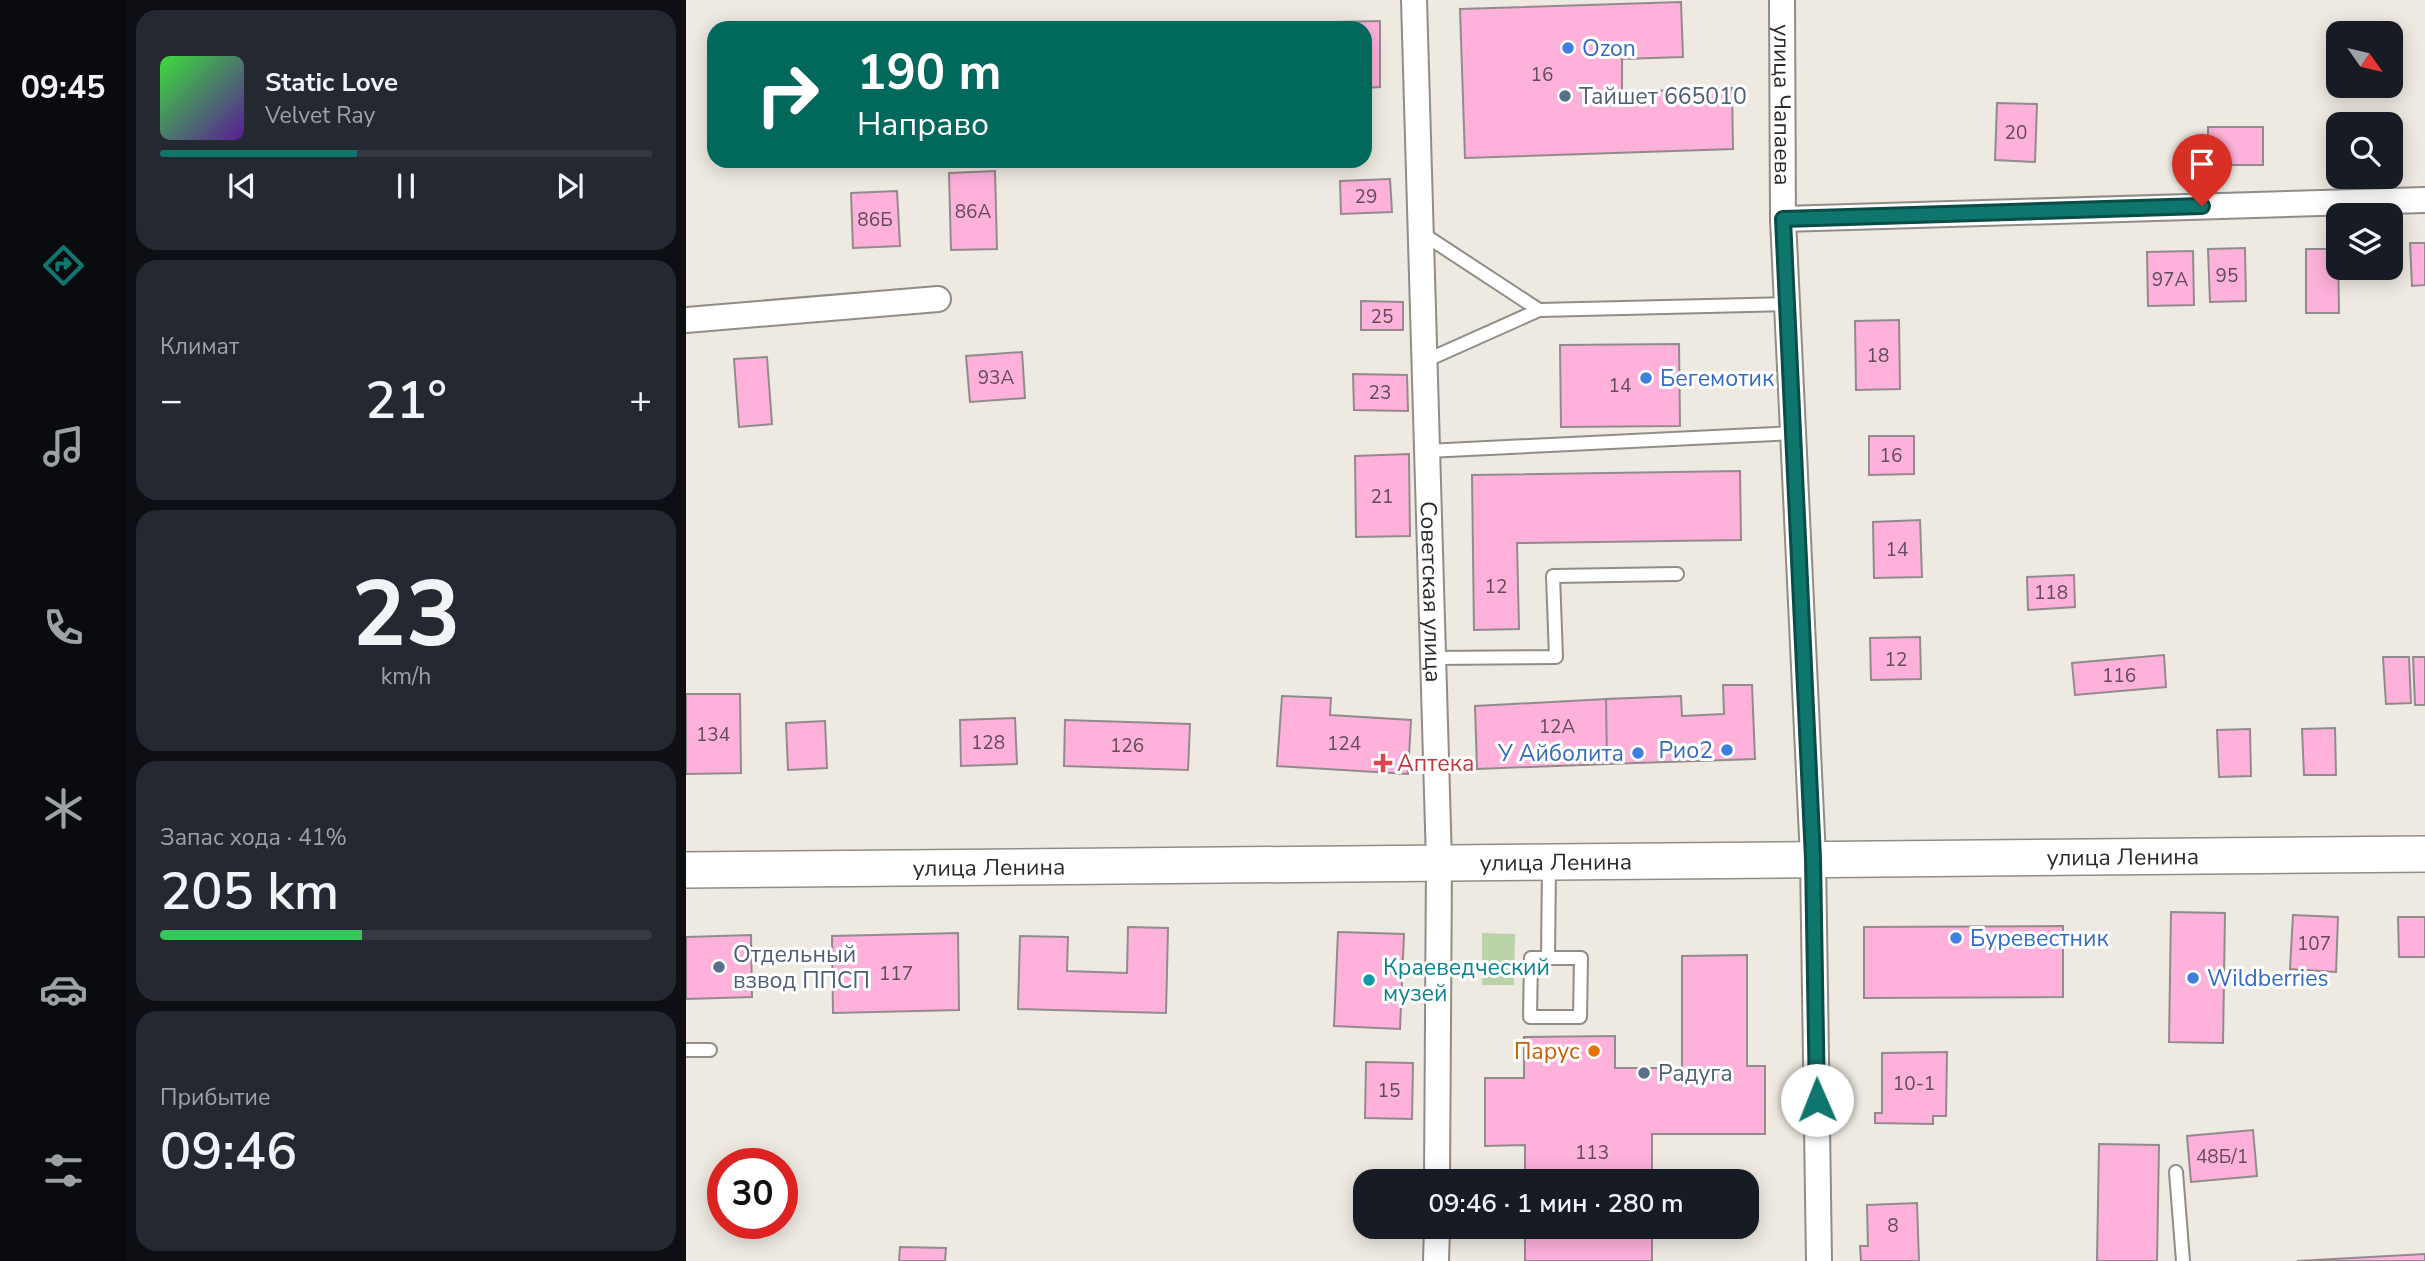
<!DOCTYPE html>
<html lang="ru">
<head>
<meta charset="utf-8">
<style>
  body { margin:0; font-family:"Nunito Sans",sans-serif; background:#242831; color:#f1f3f6; height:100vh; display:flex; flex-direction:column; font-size:26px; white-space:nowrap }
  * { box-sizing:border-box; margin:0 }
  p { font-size:23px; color:#9ea1a6 }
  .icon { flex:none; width:38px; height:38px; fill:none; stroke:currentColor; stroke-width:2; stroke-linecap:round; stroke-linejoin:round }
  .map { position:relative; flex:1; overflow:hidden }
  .sheet { display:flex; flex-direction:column; gap:10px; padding:10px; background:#0d0f14; width:560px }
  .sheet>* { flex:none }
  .guide { position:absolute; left:21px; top:21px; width:665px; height:147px; border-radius:21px; box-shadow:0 4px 18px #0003; background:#00695c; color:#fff; overflow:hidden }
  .needle { width:46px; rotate:124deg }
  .tools { position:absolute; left:1640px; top:21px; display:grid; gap:14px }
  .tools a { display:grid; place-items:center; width:77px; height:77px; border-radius:14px; background:#171b24; box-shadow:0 4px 18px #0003; font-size:35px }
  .speed { position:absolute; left:21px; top:1148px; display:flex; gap:14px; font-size:35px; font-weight:700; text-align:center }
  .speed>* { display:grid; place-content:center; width:91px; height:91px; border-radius:50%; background:#171b24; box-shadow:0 4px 18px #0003; line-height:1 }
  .speed .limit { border:10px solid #d22; background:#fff; color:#111 }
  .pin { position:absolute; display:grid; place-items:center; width:60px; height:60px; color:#fff; margin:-72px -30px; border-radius:50% 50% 50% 0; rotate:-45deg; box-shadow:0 0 7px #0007 }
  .pin .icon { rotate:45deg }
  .me { position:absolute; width:77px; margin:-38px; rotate:359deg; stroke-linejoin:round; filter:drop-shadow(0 0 5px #0008) }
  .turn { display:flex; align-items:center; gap:24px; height:147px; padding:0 35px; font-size:32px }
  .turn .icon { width:91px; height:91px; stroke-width:2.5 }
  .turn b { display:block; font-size:49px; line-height:60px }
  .big { font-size:52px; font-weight:600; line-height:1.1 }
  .sheet .widget { flex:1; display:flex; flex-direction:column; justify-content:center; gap:10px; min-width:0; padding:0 24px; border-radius:21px; background:#242831 }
  .sheet .dial { align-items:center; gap:0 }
  .dial b { font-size:91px; line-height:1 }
  .song { display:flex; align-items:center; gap:21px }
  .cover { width:84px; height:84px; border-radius:10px; background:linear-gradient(135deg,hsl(120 70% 55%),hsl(270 70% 35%)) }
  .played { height:7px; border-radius:4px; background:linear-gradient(90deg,#0f766e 40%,#363941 40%) }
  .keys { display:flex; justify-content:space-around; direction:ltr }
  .heat { display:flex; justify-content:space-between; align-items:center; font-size:38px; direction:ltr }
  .charge { height:10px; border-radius:5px; background:linear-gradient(90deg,#34c759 41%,#363941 0) }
  .trip { position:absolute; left:667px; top:1169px; width:406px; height:70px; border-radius:21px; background:#171b24; box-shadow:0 4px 18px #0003; font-weight:600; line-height:70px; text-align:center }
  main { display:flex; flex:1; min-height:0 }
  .dock { display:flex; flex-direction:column; width:126px; justify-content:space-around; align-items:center; background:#090b0e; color:#9ea1a6 }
  .dock .icon { width:49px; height:49px }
  .dock .current { color:#0f766e }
  .dock b { font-size:32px; color:#f1f3f6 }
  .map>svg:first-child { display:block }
  .green { fill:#bbd3a9 }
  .building { fill:#feb1db; stroke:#938a8e; stroke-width:2 }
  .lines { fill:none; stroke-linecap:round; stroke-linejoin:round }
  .service-casing { stroke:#918c85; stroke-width:16 }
  .minor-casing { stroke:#918c85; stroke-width:28 }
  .secondary-casing { stroke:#918c85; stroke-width:38 }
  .service { stroke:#fff; stroke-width:12 }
  .minor { stroke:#fff; stroke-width:24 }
  .secondary { stroke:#fff; stroke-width:35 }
  .route-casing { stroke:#0a4d48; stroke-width:18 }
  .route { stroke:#0f766e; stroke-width:12 }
  .shop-dot { fill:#3f7fe0; stroke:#fff; stroke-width:2.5 }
  .service-dot { fill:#5c6f8a; stroke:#fff; stroke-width:2.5 }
  .health-dot { fill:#e0444e; stroke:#fff; stroke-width:2.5 }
  .culture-dot { fill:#0f9aa8; stroke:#fff; stroke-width:2.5 }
  .food-dot { fill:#e8710a; stroke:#fff; stroke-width:2.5 }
  .labels { text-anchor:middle; stroke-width:6; stroke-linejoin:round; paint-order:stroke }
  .number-label { font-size:19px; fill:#614c55 }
  .shop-label { font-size:23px; fill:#366cbe; stroke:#fff; text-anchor:start }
  .service-label { font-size:23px; fill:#4e5e75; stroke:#fff; text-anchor:start }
  .street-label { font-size:23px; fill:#2d2b28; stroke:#fff }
  .health-label { font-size:23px; fill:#be3a42; stroke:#fff; text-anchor:start }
  .culture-label { font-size:23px; fill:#0d838f; stroke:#fff; text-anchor:start }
  .food-label { font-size:23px; fill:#c56008; stroke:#fff; text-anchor:end }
</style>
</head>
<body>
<main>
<nav class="dock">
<b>09:45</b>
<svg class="icon current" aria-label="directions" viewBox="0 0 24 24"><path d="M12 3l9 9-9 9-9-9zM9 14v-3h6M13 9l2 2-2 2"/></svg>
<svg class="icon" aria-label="music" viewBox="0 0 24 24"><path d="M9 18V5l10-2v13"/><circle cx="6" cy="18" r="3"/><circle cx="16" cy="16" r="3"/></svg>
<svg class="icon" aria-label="phone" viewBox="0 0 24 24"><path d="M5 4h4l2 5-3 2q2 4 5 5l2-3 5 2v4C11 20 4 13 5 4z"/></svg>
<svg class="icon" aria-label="climate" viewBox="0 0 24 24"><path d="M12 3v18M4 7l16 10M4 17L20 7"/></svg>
<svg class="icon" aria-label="car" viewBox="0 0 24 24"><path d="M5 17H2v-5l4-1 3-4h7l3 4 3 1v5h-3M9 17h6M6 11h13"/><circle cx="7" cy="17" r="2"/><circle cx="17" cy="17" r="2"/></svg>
<svg class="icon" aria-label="filters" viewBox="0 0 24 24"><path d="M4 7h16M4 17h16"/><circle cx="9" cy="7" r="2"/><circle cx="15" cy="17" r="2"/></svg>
</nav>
<section class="sheet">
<div class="widget">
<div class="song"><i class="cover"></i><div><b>Static Love</b><p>Velvet Ray</p></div></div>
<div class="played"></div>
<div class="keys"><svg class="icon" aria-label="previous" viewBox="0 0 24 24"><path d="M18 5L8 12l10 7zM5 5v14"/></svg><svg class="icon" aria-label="pause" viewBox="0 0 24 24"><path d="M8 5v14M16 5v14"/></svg><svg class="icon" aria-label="next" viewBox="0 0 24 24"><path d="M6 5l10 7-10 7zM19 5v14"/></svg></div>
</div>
<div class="widget"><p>Климат</p>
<div class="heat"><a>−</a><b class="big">21°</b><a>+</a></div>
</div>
<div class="widget dial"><b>23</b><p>km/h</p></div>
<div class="widget"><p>Запас хода · 41%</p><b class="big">205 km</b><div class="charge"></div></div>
<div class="widget"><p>Прибытие</p><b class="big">09:46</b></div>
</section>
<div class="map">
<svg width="1739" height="1261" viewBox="0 0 1739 1261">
  <rect width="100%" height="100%" fill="#eee9e1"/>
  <path class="green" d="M796 933 829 934 828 985H796Z"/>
  <path class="building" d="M995 2 997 57 936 59V92L1046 88 1047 149 779 158 774 9Z
    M694 21V87L679 88V28H650V22Z
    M1311 103 1351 104 1349 162 1309 160Z
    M1522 127H1577V165H1522Z
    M309 171 311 249 265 250 263 173Z
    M704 179 706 212 655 214 654 181Z
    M211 191 214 246 167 248 165 193Z
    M1724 243H1739V285L1726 286Z
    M1559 248 1560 301 1524 302 1522 249Z
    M1620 249H1652L1653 313H1620Z
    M1507 251 1508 305 1462 306 1461 252Z
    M675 301 717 302V330H675Z
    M1213 320 1214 389 1170 390 1169 321Z
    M993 344 994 426 875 427 874 345Z
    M336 352 339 398 284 402 280 356Z
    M81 357 86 424 53 427 48 359Z
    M667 374 721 375 722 411 668 410Z
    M1183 436H1228V474L1183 475Z
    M723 454 724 536 670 537 669 456Z
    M1054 471 1055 540 831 543 833 629 788 630 786 475Z
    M1234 520 1236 577 1188 578 1187 522Z
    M1388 575 1389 607 1342 610 1341 577Z
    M1234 637 1235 679 1185 680 1184 638Z
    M1478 655 1480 687 1389 695 1386 663Z
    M1697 657H1723L1725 703 1700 704Z
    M1727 657H1739V705H1729Z
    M1037 685H1066L1069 759 921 764 920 699 995 696 996 716 1038 714Z
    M0 694H54L55 773 0 774Z
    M596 696 645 698 644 715 725 720 722 774 591 766Z
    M920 699 921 764 791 769 789 706Z
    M329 718 331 764 275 766 274 720Z
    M379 720 504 724 502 770 378 766Z
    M139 721 141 768 102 770 100 723Z
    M1649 728 1650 775H1618L1616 729Z
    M1564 729 1565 776 1533 777 1531 730Z
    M1485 912 1539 913 1537 1043 1483 1042Z
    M1607 915 1652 917 1650 972 1604 969Z
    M1712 917H1739V957H1713Z
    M1377 926V997L1178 998V927Z
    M442 927 482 928 480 1013 332 1009 334 936 382 937 381 971 441 973Z
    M652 932 718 934 714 1029 648 1026Z
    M272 933 273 1010 147 1013 146 936Z
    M65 935 66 997 0 999V937Z
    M1061 955V1066H1079V1134H966V1181H839V1145L799 1146V1078H838V1037L929 1036V1068H996V956Z
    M1261 1052 1260 1116H1247V1124L1189 1123V1113H1196V1053Z
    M680 1062 727 1063 726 1119 679 1118Z
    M1567 1130 1571 1176 1505 1182 1501 1136Z
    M1413 1144 1473 1145 1471 1261H1411Z
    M1231 1203 1233 1261H1175L1174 1246H1182L1181 1205Z
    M839 1227H966V1261H839Z
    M214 1247 260 1248 259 1261H213Z
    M1739 1254V1261H1611Z"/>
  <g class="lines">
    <g class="service-casing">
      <path id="service" d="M734 232 853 310
        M739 361 853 310 1101 304
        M741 451 1107 433
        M747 658 870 657 867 576 991 574
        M862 958H895L894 1017H844L845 958H862L863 865
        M0 1050H24
        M1490 1172 1497 1261"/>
    </g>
    <g class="minor-casing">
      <g id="minor">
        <path id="s1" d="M728 0 753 862 751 1181"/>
        <path id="s2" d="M1096 0 1097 219 1127 858 1133 1261"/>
        <path d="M1097 219 1739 200"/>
        <path d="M0 320 252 299"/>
        <path d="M750 1261 751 1227"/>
      </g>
    </g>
    <g class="secondary-casing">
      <g id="secondary">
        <path id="s3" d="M0 870 1739 854"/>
      </g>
    </g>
    <use href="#service" class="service"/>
    <use href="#minor" class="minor"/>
    <use href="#secondary" class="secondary"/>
  </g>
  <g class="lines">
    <g class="route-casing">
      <path id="route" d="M1131 1100 1127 858 1097 219 1516 206"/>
    </g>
    <use href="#route" class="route"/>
  </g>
  <g class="shop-dot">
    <circle cx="882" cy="48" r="7"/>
    <circle cx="960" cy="378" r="7"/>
    <circle cx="1041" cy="750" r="7"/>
    <circle cx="952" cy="753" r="7"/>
    <circle cx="1270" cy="938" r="7"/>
    <circle cx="1507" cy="978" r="7"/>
  </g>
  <g class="service-dot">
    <circle cx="879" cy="96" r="7"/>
    <circle cx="33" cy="967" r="7"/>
    <circle cx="958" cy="1073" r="7"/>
  </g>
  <path class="health-dot" d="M693.5 752.5h7v7h7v7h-7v7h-7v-7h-7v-7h7z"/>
  <circle class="culture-dot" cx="683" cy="980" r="7"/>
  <circle class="food-dot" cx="908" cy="1051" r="7"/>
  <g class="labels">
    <g class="number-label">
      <text x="856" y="81">16</text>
      <text x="1330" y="139">20</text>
      <text x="680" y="203">29</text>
      <text x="287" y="218">86А</text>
      <text x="189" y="226">86Б</text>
      <text x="1541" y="282">95</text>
      <text x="1484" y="286">97А</text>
      <text x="696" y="323">25</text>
      <text x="1192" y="362">18</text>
      <text x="310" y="384">93А</text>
      <text x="934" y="392">14</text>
      <text x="694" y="399">23</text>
      <text x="1205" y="462">16</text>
      <text x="696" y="503">21</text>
      <text x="1211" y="556">14</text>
      <text x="810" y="593">12</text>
      <text x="1365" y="599">118</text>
      <text x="1210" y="666">12</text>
      <text x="1433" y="682">116</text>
      <text x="871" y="733">12А</text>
      <text x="27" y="741">134</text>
      <text x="302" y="749">128</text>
      <text x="658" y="750">124</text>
      <text x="441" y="752">126</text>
      <text x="1628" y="950">107</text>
      <text x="210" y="980">117</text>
      <text x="1228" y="1090">10-1</text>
      <text x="703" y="1097">15</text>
      <text x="906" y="1159">113</text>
      <text x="1536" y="1163">48Б/1</text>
      <text x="1207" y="1232">8</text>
    </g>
    <g class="shop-label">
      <text x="896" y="56">Ozon</text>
      <text x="974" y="386">Бегемотик</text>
      <text x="1027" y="758" text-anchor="end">Рио2</text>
      <text x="938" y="761" text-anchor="end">У Айболита</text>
      <text x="1284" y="946">Буревестник</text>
      <text x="1521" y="986">Wildberries</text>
    </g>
    <g class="service-label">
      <text x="893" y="104">Тайшет 665010</text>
      <text x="47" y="962">Отдельный<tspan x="47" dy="26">взвод ППСП</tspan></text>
      <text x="972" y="1081">Радуга</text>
    </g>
    <g class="street-label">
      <text dy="8" stroke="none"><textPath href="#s2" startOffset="105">улица Чапаева</textPath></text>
      <text dy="8" stroke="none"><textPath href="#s1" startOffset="592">Советская улица</textPath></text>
      <text dy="8" stroke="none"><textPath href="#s3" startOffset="1437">улица Ленина</textPath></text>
      <text dy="8" stroke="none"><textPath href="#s3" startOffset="870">улица Ленина</textPath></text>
      <text dy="8" stroke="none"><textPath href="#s3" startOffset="303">улица Ленина</textPath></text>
    </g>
    <g class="health-label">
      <text x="711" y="771">Аптека</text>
    </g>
    <g class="culture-label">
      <text x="697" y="975">Краеведческий<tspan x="697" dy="26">музей</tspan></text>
    </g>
    <g class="food-label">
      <text x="894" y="1059">Парус</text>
    </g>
  </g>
</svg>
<div class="tools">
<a><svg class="needle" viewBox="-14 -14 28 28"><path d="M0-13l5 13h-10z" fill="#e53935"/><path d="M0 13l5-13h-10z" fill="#9ea1a6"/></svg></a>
<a><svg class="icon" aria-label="search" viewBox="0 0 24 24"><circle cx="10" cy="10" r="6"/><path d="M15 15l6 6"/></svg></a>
<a><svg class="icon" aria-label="layers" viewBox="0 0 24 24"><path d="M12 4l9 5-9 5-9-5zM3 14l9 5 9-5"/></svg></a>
</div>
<div class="speed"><div class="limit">30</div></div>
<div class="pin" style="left:1516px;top:206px;background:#d93025"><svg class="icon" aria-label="arrive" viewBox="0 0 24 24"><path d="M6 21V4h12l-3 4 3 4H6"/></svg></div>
<svg class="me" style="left:1131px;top:1100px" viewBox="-20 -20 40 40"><circle r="19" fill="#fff"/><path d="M0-13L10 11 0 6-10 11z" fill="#0f766e"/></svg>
<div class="trip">09:46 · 1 мин · 280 m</div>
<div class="guide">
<div class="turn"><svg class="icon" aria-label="right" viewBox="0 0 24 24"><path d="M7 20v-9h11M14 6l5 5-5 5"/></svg><div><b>190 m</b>Направо</div></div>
</div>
</div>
</main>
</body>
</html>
